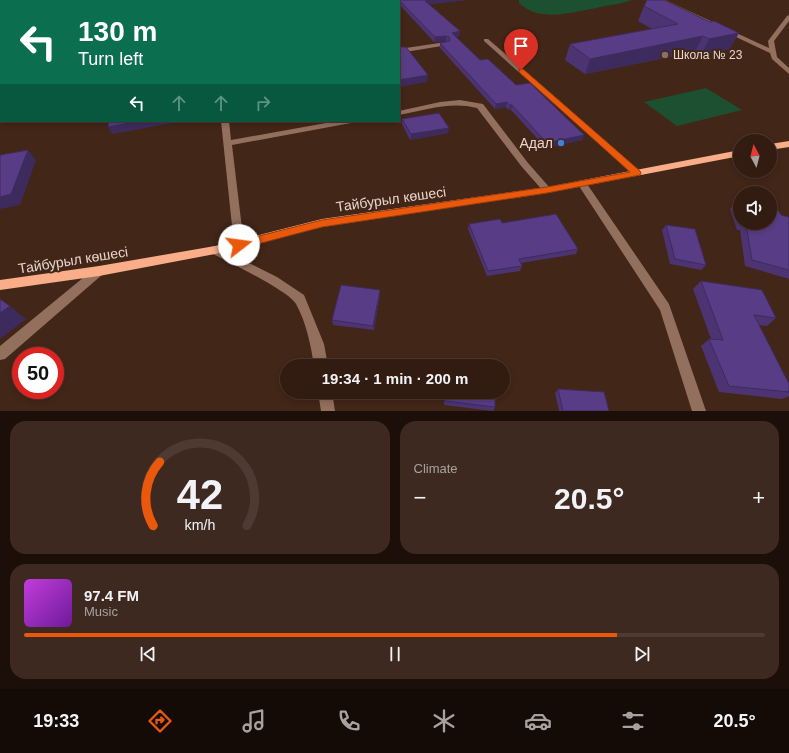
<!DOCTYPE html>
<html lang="en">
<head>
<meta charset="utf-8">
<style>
  body { margin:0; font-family:Arial,sans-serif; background:#3d2920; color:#f1f3f6; height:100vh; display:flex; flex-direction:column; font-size:15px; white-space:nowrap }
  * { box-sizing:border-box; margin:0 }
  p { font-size:13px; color:#a8a19f }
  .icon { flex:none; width:22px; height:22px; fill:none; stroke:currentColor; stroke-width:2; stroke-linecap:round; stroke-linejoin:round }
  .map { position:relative; height:411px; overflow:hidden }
  .sheet { display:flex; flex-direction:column; gap:10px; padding:10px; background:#1c0f0a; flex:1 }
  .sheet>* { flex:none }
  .banner { position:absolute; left:0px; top:0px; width:400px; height:122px; box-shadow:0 2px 6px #0003,0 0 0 1px #4d3a32; background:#0b6e4f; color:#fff; overflow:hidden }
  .needle { width:26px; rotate:353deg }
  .controls { position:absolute; left:733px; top:134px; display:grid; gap:8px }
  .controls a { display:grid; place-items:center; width:44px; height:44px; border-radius:50%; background:#321c12; box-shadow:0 2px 6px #0003,0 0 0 1px #4d3a32; font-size:20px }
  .speed { position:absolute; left:12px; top:347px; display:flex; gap:8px; font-size:20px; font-weight:700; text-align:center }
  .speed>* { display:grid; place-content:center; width:52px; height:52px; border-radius:50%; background:#321c12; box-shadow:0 2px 6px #0003,0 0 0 1px #4d3a32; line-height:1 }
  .speed .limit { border:6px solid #d22; background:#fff; color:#111 }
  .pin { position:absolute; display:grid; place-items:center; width:34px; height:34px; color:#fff; margin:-41px -17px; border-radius:50% 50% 50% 0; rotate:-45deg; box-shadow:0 0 4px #0007 }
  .pin .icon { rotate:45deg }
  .me { position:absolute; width:44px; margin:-22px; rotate:75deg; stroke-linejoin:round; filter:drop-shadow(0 0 3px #0008) }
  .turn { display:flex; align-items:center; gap:14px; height:84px; padding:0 12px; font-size:18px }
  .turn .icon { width:52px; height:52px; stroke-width:2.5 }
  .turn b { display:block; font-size:28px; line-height:34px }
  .lanes { display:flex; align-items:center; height:38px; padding:0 12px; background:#0003; justify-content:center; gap:20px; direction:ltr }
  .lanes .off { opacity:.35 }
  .big { font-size:30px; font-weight:700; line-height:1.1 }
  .sheet .card { flex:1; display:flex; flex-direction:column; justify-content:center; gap:6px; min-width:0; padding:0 14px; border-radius:16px; background:#3d2920 }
  .sheet .dial { align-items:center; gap:0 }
  .dial svg { height:104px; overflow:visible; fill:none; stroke:#4d3a32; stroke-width:7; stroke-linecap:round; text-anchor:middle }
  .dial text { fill:#f1f3f6; stroke:none }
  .song { display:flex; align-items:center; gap:12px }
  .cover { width:48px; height:48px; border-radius:6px; background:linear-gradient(135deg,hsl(290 70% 55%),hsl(280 70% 35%)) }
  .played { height:4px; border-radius:2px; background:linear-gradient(90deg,#ea580c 80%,#4d3a32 80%) }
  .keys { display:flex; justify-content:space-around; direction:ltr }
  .heat { display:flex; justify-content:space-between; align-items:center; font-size:22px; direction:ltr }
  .sheet .tiles { flex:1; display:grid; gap:10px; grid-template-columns:1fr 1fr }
  .card:last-child { grid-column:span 2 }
  .trip { position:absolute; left:280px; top:359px; width:230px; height:40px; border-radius:20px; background:#321c12; box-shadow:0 2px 6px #0003,0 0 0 1px #4d3a32; font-weight:700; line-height:40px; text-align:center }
  .dock { display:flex; height:64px; justify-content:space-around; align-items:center; background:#140b07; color:#a8a19f }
  .dock .icon { width:28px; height:28px }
  .dock .active { color:#ea580c }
  .dock b { font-size:18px; color:#f1f3f6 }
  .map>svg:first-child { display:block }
  .green { fill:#1d5030 }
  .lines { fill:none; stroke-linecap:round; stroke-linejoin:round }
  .minor { fill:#936f5d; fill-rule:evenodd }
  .major { fill:#f9ae89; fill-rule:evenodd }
  .rail { stroke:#cab5ab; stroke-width:2; stroke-dasharray:1 2.5; stroke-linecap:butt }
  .wall { fill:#4c3473 }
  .shaded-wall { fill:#3e2b5e }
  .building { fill:#583d86; stroke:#3e2b5e }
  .route { fill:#ea580c; stroke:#983908 }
  .education-dot { fill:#8d6e63; stroke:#422618; stroke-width:1.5 }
  .shop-dot { fill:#3f7fe0; stroke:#422618; stroke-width:1.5 }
  .labels { text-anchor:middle; stroke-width:4; stroke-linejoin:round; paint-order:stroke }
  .far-poi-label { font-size:12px; fill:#e8d5cc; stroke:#422618; text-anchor:start }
  .poi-label { font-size:14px; fill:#e8d5cc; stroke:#422618; text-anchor:end }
  .street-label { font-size:14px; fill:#e8d5cc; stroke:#422618 }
</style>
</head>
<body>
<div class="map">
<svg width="789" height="411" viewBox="0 0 789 411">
  <rect width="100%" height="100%" fill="#422618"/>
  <path class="green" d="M519 0H632C621 4 608 5 596 8 573 12 539 23 519 3Z
    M706 88 742 110 677 126 644 102Z"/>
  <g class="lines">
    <path class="minor" d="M98 0H104V1H98Z
      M658 0H665L769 48 768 41 787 16 789 15V21L774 41 777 57 789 68V74L772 59 770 53Z
      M484 39H488L640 171 642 173 640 175H634L484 41Z
      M446 42 448 43V45L399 53V49Z
      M460 100 483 104 528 163 550 188 552 190 550 192H544L522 167 477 108C451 101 425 110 399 115V111L440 102Z
      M221 121H229L231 140 337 121H355L351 123 232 145 244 245 243 248 239 249 235 248 234 245Z
      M582 180 585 181 669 304 706 411H692L660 310 577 183Z
      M215 246 277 277 304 295 324 344 328 366H314C311 345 306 322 296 304 289 291 227 261 211 253L209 250 211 247Z
      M99 266 103 268 105 271 103 274 5 359 0 360V346L95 268Z
      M318 392H332L335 411H321Z"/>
    <path class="major" d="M789 141V147L770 150V144Z
      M740 150V156L547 193 322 227 215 254 99 276 0 290V280L99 266 215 246 322 219 547 187Z"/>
    <path class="rail" d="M83 1 92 0"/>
  </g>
  <path class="wall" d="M395 0H466L429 4 460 31 459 36 456 37 480 60 516 85 584 135 582 140 546 148 511 110H509L506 107 495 109 440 48V43L448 41H446L434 42 399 4V1H396Z
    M644 6 730 49 701 55 695 52 585 74 565 60 570 44 652 29 638 21Z
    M402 119 448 133 410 140 402 124Z
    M736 202 740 203V223H770L781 215 789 217V279L745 266 740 230H737L730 209Z
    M502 223 578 249 576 254 521 263 522 266 520 271 487 276 468 229 469 224Z
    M666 225 706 265 701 270 670 264 662 230Z
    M701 281 776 318 767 326 759 325 789 384V396L782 399 719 392 701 346 709 339H711L693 289Z
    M380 290V295L374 330 333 325 332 320Z
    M558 389 609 411H559L555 393Z
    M445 392H495V407L493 411 444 405Z"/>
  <path class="shaded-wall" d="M429 0H466L425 5V1Z
    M460 31 459 36 451 37 452 33Z
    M739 33 730 49 701 55 709 39Z
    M446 36V41L434 42 435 37Z
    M703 36 695 52 585 74 590 59Z
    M401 40V47L399 48V41Z
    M428 75 427 82 399 87V80Z
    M507 102 506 107 495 109 496 104Z
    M510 105H512L511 110H509Z
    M140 121H184L112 134 108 127Z
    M449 128 448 133 410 140 411 134Z
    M584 135 582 140 546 148 547 143Z
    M28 150 36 160 20 205 0 209V197Z
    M380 290V295L374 330 373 326Z
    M10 306 26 319 0 339V313Z"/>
  <path class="building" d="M327 0H370L371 1H328Z
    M399 0H429L425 1 460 31 452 33 480 60 488 59 516 85 530 83 584 135 547 143 512 105H510L507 102 496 104 440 43 450 41 449 37 446 36 435 37Z
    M647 0H664L710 22 714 21 739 33 709 39 703 36 590 59 570 44 678 24 644 6Z
    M399 47H406L428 75 399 80Z
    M439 113 449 128 411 134 402 119Z
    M109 121H140L108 127Z
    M28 150 11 194 0 197V155Z
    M736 202 740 203V215Z
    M770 209 779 211 781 215 789 217V270L752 260 746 224 743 223H770Z
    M556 214 578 249 519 259 522 266 488 271 469 224 500 219 502 223Z
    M666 225 695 229 706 265 675 259Z
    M701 281 762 290 776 318 754 315 789 384V392L729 386 709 339 723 340Z
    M341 285 380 290 373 326 332 320Z
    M0 299 10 306 0 313Z
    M446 362 484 366H446Z
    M558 389 604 392 609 411H563Z
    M445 392H495V407L445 401Z"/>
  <path class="route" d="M519 69H523L640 171 641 173 640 175 547 193 322 227 239 249 235 248 234 245 235 242 322 220 547 187 630 172 519 72Z"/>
  <circle class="education-dot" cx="665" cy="55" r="4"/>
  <circle class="shop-dot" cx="561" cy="143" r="4"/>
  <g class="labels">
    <g class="far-poi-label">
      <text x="673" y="59">Школа № 23</text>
    </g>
    <g class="poi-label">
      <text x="553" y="148">Адал</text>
    </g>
    <g class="street-label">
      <text transform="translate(391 199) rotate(-8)" y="5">Тайбурыл көшесі</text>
      <text transform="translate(73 260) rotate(-9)" y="5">Тайбурыл көшесі</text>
    </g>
  </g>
</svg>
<div class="controls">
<a><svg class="needle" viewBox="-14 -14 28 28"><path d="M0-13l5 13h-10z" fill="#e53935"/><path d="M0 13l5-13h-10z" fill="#a8a19f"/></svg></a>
<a><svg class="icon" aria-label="sound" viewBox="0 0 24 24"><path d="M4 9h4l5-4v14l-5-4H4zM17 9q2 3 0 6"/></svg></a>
</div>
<div class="speed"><div class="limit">50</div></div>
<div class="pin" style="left:521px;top:70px;background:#d93025"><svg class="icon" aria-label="arrive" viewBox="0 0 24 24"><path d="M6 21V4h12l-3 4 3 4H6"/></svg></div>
<svg class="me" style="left:239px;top:245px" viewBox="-20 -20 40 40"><circle r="19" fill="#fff"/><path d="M0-13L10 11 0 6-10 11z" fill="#ea580c"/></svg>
<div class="trip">19:34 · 1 min · 200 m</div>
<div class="banner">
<div class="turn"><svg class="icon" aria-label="left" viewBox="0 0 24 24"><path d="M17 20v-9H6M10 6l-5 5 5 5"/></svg><div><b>130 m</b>Turn left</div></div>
<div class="lanes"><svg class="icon" aria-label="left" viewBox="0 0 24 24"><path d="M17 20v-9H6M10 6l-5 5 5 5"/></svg><svg class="icon off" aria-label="ahead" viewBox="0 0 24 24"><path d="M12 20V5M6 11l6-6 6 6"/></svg><svg class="icon off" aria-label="ahead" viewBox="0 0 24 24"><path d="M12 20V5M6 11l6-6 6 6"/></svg><svg class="icon off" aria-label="right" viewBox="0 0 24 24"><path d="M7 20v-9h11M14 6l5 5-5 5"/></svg></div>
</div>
</div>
<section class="sheet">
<div class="tiles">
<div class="card dial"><svg viewBox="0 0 100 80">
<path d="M14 69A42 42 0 1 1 86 69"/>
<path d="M14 69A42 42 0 0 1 19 20" stroke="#ea580c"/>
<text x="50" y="56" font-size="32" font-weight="700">42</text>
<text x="50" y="72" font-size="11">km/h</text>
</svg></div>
<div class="card"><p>Climate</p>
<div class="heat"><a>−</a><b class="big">20.5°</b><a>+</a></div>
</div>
<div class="card">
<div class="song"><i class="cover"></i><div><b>97.4 FM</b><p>Music</p></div></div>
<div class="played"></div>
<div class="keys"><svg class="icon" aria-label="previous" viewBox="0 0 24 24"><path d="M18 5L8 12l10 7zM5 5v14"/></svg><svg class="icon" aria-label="pause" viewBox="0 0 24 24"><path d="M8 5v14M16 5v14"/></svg><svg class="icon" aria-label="next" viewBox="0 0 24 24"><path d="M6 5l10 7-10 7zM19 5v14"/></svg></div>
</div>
</div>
</section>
<nav class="dock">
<b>19:33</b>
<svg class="icon active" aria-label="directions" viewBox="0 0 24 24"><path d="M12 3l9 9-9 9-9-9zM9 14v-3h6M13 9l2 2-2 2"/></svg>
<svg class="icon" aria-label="music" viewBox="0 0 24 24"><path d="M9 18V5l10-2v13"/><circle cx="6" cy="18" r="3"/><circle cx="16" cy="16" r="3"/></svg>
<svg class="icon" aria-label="phone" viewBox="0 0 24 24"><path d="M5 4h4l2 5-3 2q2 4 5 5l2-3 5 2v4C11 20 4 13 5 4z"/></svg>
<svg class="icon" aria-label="climate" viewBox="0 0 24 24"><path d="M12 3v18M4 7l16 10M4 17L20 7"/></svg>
<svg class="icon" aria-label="car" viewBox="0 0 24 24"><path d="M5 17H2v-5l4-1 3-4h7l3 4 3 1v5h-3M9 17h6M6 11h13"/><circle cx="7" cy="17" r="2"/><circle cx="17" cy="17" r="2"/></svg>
<svg class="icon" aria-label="filters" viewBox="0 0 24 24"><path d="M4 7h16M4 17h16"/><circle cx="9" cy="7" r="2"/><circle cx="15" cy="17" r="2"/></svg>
<b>20.5°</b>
</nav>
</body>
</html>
